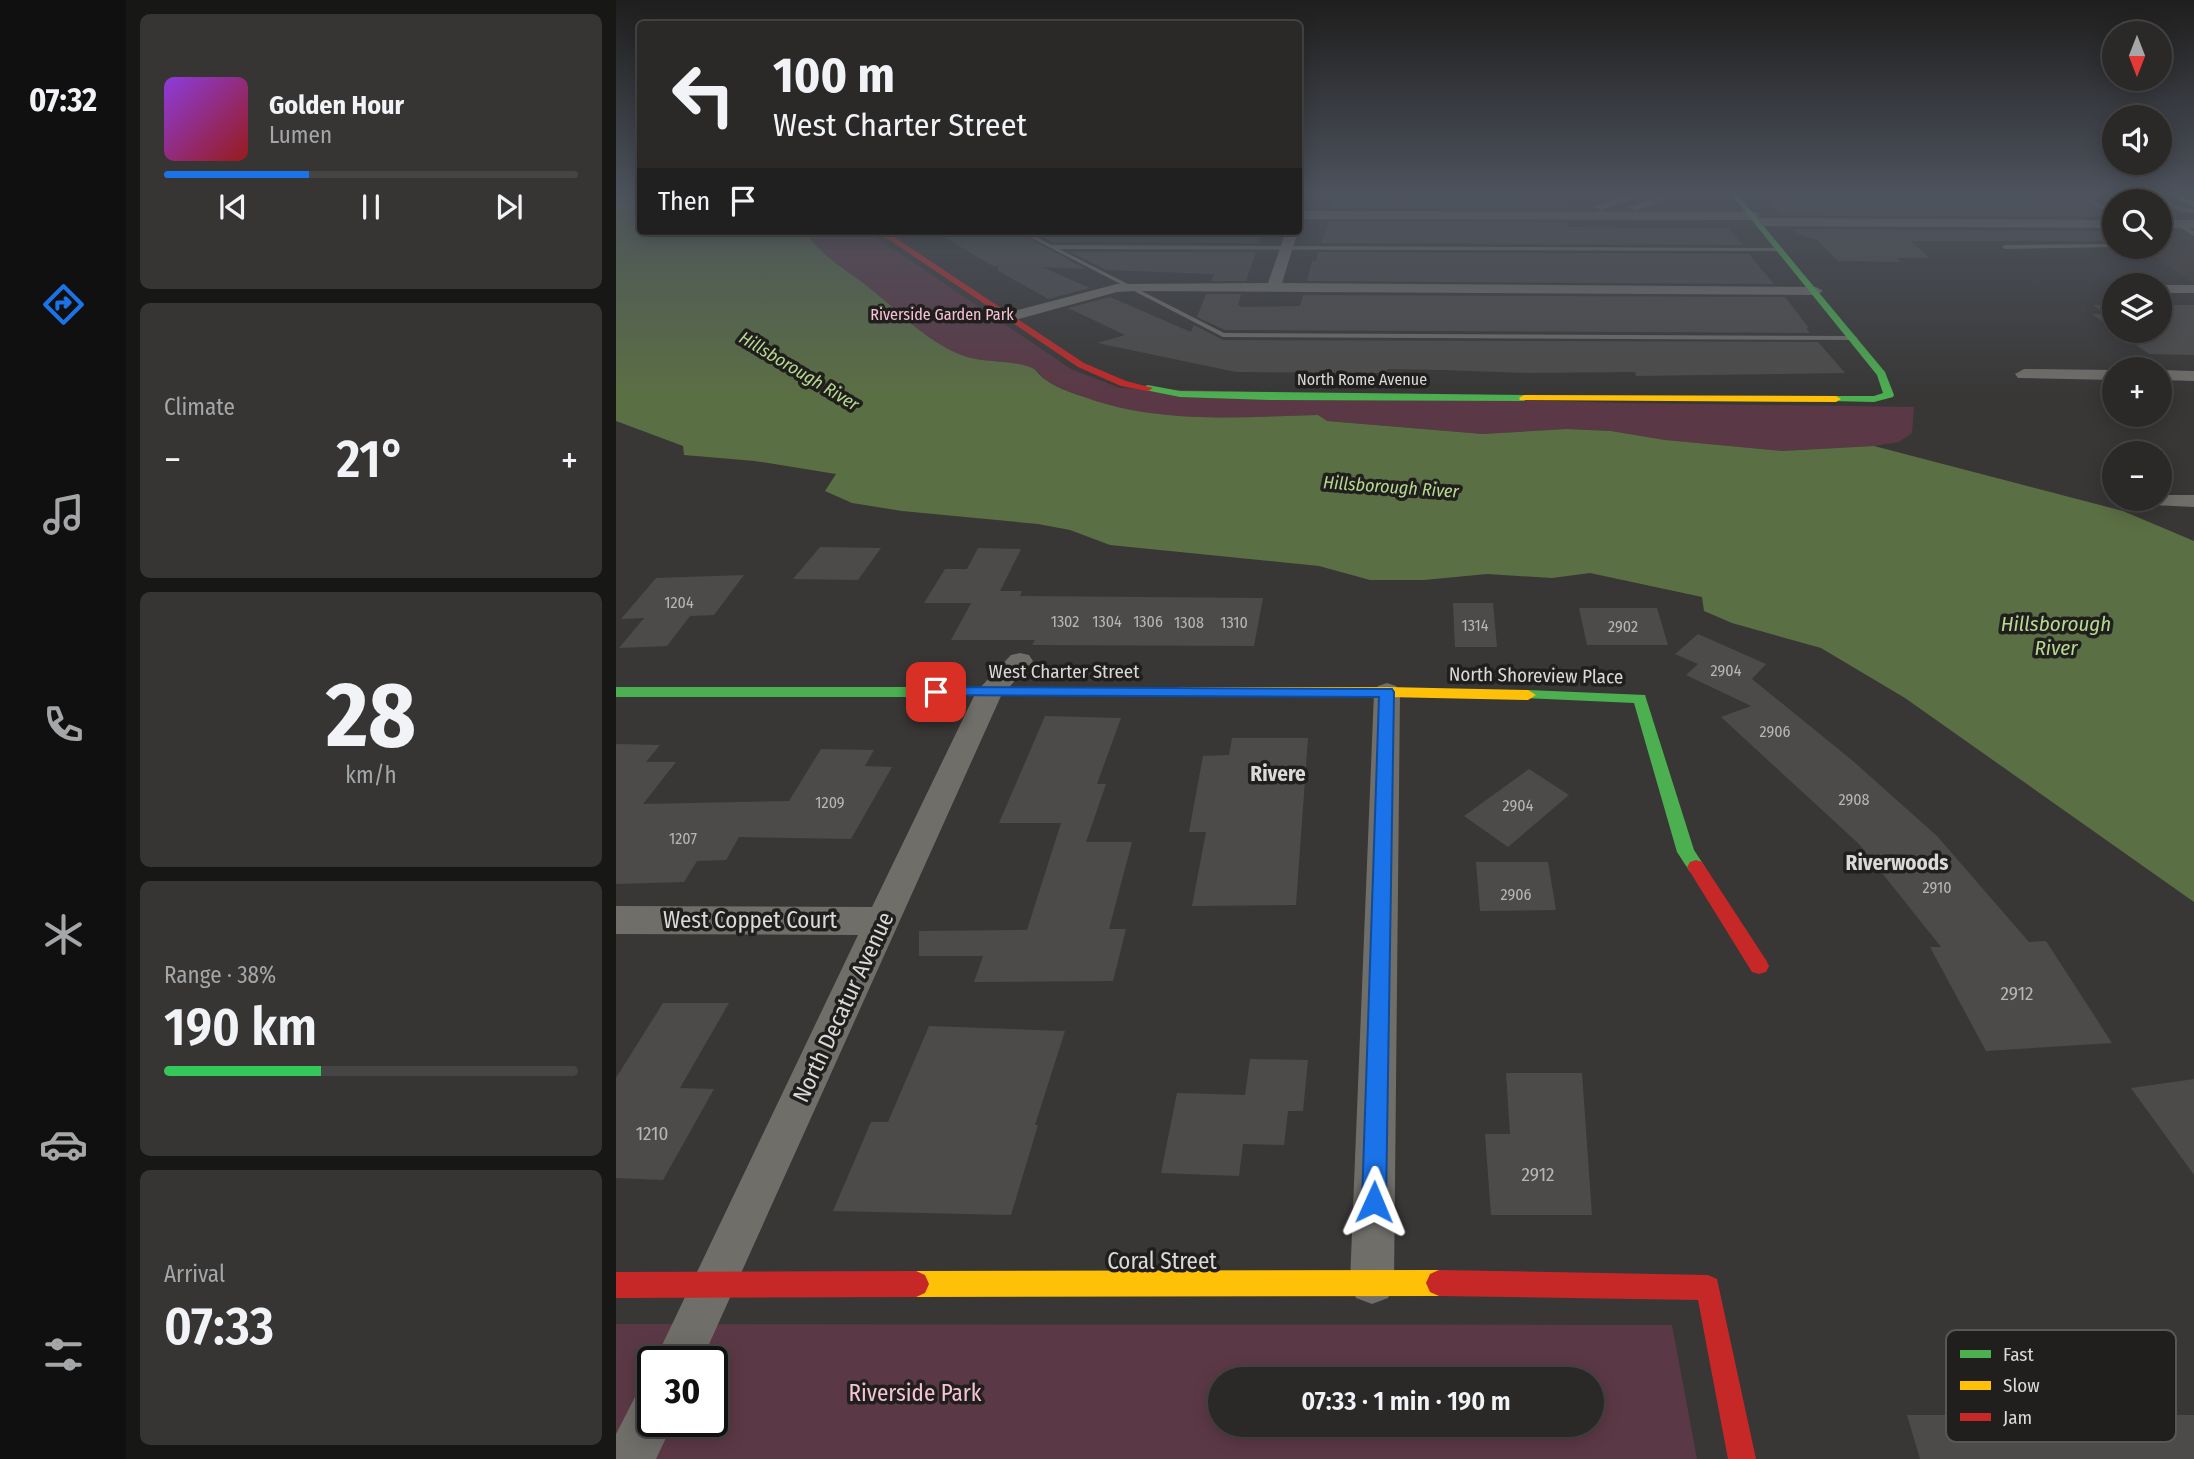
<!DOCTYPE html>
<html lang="en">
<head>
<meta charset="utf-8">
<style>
  body { margin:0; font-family:"Fira Sans Condensed",sans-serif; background:#363534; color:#f1f3f6; height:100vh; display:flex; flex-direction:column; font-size:26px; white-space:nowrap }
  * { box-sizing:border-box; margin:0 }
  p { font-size:23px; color:#a5a6a8 }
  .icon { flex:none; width:38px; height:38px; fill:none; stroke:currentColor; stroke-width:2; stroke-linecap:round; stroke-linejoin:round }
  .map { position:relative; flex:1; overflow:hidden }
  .panel { display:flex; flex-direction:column; gap:14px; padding:14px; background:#171716; width:490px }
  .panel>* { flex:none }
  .guide { position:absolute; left:21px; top:21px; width:665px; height:214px; border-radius:7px; box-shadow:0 4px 18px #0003,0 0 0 2px #464545; background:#2a2928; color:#f1f3f6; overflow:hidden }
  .needle { width:46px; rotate:180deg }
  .fabs { position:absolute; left:1486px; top:21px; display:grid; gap:14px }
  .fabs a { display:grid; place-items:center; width:70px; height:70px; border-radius:50%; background:#2a2928; box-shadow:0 4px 18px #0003,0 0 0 2px #464545; font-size:35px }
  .speed { position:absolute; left:21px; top:1346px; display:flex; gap:14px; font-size:35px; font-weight:700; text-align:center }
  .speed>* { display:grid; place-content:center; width:91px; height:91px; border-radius:50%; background:#2a2928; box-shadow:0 4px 18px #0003,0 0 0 2px #464545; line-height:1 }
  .speed .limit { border:4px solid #111; border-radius:10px; background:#fff; color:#111 }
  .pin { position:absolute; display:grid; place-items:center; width:60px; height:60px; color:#fff; margin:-30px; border-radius:14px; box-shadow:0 4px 10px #0006 }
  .me { position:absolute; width:77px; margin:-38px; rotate:1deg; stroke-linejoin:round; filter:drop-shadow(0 0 5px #0008) }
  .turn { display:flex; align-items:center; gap:24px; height:147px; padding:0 21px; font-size:32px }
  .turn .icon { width:91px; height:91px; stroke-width:2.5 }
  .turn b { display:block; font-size:49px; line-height:60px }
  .then { display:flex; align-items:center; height:66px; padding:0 21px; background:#0003; gap:14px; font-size:26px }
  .big { font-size:52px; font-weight:600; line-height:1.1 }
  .panel .widget { flex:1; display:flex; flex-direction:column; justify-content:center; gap:10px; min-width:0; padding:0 24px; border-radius:10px; background:#363534 }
  .panel .dial { align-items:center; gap:0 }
  .dial b { font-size:91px; line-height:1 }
  .song { display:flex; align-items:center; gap:21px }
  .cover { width:84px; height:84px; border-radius:10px; background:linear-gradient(135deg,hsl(270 70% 55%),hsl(0 70% 35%)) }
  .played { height:7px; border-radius:4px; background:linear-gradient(90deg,#1a73e8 35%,#464545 35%) }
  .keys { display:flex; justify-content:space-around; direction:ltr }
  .heat { display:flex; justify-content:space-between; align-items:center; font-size:38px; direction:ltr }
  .charge { height:10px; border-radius:5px; background:linear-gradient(90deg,#34c759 38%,#464545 0) }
  .trip { position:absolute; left:592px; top:1367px; width:396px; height:70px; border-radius:35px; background:#2a2928; box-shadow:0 4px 18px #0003,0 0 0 2px #464545; font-weight:600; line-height:70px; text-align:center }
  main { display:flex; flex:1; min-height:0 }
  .menu { display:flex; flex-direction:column; width:126px; justify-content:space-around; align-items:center; background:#111010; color:#a5a6a8 }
  .menu .icon { width:49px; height:49px }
  .menu .current { color:#1a73e8 }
  .menu b { font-size:32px; color:#f1f3f6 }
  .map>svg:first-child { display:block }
  .built { fill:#453d38 }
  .green { fill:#5b3845; fill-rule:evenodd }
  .water { fill:#5b6f44 }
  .building { fill:#4c4b4a }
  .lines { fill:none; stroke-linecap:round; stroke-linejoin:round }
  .lane { fill:#706e69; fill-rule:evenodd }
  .street { fill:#706e69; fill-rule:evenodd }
  .fast { fill:#4caf50; fill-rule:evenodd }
  .slow { fill:#ffc107; fill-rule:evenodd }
  .jam { fill:#c62828; fill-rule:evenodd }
  .route { fill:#1a73e8; stroke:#114b97; stroke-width:2 }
  .labels { text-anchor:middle; stroke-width:7; stroke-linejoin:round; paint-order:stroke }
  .far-park-label { font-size:16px; fill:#f6c3d5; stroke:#201f1e }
  .far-street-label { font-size:16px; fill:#dbd9d8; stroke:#201f1e }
  .number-label { font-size:16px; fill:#b7b6b4 }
  .far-water-label { font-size:18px; font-style:italic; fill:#b6d98f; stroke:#201f1e }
  .street-label { font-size:19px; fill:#dbd9d8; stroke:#201f1e }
  .near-number-label { font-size:19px; fill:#b7b6b4 }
  .water-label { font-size:21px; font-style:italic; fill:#b6d98f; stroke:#201f1e }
  .neighbourhood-label { font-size:21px; font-weight:bold; fill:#dbd9d8; stroke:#201f1e }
  .near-street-label { font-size:23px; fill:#dbd9d8; stroke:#201f1e }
  .near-park-label { font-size:23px; fill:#f6c3d5; stroke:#201f1e }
  .key { fill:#201f1e; stroke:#585756; stroke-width:2 }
  .key-label { font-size:19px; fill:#dbd9d8 }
</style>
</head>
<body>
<main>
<nav class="menu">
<b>07:32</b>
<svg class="icon current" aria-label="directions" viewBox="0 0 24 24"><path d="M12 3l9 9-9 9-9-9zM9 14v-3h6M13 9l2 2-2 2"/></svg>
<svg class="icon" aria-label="music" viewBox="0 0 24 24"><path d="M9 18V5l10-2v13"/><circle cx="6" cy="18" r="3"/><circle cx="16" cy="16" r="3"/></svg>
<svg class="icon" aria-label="phone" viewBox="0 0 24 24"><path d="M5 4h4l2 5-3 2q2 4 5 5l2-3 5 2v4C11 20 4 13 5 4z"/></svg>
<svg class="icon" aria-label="climate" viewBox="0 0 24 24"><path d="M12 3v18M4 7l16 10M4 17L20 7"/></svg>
<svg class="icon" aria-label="car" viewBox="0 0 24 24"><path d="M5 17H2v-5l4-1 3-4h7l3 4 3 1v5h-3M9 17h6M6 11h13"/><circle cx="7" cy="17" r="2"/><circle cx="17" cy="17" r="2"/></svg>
<svg class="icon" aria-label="filters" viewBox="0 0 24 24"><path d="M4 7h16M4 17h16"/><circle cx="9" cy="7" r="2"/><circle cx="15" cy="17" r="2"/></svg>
</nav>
<section class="panel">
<div class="widget">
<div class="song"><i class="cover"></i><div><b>Golden Hour</b><p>Lumen</p></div></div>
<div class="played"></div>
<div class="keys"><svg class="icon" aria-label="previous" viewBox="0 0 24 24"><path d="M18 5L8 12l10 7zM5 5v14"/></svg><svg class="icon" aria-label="pause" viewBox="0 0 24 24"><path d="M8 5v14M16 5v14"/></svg><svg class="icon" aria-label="next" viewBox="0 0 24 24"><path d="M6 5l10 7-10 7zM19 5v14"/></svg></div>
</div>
<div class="widget"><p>Climate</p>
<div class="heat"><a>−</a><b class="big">21°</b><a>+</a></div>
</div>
<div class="widget dial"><b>28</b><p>km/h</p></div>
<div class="widget"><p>Range · 38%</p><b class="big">190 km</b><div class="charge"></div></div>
<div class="widget"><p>Arrival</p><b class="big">07:33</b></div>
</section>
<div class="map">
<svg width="1578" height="1459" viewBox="0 0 1578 1459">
  <rect width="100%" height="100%" fill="#383736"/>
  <path class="built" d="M1196 193H1545L1578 209V222H1544V201H1498V204L1486 196H1199Z
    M1544 227H1578V284L1524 247H1544Z"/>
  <path class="green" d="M189 231H251L455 369 504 388 1008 403 1298 407 1296 433 1283 442 1258 446 1166 451 1049 440 995 431 950 429 867 434 711 421 702 415C628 417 545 424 474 399 460 394 442 388 430 380 425 377 424 372 419 370 397 360 373 364 351 357 313 344 287 315 256 290 232 270 206 258 189 231Z
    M0 1324 1056 1325 1081 1459H0ZM37 1362H96V1421H37ZM604 1379H975V1424H604Z"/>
  <path class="water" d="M0 193H24V231H189C206 258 232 270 256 290 287 315 313 344 351 357 372 363 394 360 414 367 422 370 423 376 430 380 442 389 460 394 474 399 546 424 628 417 702 415L711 421 867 434 950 429 995 431 1049 440 1166 451 1258 446 1507 511 1578 541V902L1289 698 1205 648 1116 623 1088 611 1086 597 974 573 936 578 871 574 808 580H754L703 566 494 545 454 530 422 524 286 511 236 503 209 491 220 474 139 461 68 455 67 446 0 421Z"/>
  <path class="building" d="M719 193 780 194 779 200 944 199 947 209 716 208Z
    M1144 193H1469L1473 197 1472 204 1493 217 1164 215Z
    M713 222H951L952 227 1113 228 1126 245 705 243Z
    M1176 229 1498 231V241H1294L1314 258H1281L1285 262 1222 261 1200 239 1182 235Z
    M318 231H400L470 269 426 267 474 288 432 299 381 270 383 266H377Z
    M415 231H647L643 243 436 242Z
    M454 252H640L630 281H595L598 274 490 270Z
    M702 252 1133 254 1158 284 691 281 696 261H700Z
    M590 294H625L622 305 626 307 684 306 687 295 1169 297 1193 328H1190L1194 333 609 330 581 317Z
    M494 297 575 332 578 325 607 340 1202 342 1229 373 1020 376 1019 372 913 373 828 370 771 369V373L620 372 481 343 509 335 452 308Z
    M1477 305H1498V330L1476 314H1489Z
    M1544 305H1578V355L1533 354 1500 331H1544Z
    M204 547 265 548 242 580 177 579Z
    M362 548 405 549 384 591H406L404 596 647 598 638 646 416 645 419 640H335L355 603H308L329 569H351Z
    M128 575 98 615 74 616 51 646 3 648 28 618 5 619 40 578Z
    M837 603H877L881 647H839Z
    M963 608H1041L1052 645H971Z
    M1082 634 1150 664 1136 679 1237 761 1321 836 1413 942 1430 941 1496 1043 1370 1051 1314 947H1325L1243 844 1105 717 1135 706 1070 675 1082 664 1059 654Z
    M429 716 505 718 481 784H490L470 842H516L493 929H510L497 981 358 982 367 956H303V931L411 930 445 823H383Z
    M616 738H692L680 905 576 906 590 832H573L587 756 613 755Z
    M0 744 44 745 30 762H60L27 804 173 801 205 749 258 750 249 766 276 767 235 839 123 837 110 860 81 861 68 882 0 884Z
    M913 769 953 795 892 847 848 816Z
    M860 862H932L940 910 864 911Z
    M47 1003H113L64 1088 98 1089 47 1180 0 1178V1078Z
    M313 1026 449 1031 419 1125H422L395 1215 217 1211 255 1122H272Z
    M634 1059 692 1060 687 1111H672L668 1145 627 1144 623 1176 545 1173 561 1093 629 1095Z
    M890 1073H966L976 1215H875L869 1134H894Z
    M1578 1079V1175L1515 1088Z
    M1291 1415H1578V1459H1304Z"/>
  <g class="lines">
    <path class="lane" d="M1471 193 1481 195 1478 201 1498 212V217L1473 202 1476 196Z
      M1528 193C1545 192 1560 209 1578 209V213L1566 212Z
      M1560 223H1564L1578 231V236L1560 225Z
      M402 231H410L435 245 1166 248 1168 251 443 249 608 333 1238 336 1242 338 1238 340 607 337Z
      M1498 244 1500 247 1389 249 1386 247 1389 245Z"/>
    <path class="street" d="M1015 193H1032L986 210 976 207Z
      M1054 193H1071L1019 211 1013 207Z
      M682 211 1138 212 1142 213 1143 218 1498 220V228L1143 226 1139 225 1138 220 682 219Z
      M1544 220H1578V228H1544Z
      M264 231H292L269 238 263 234Z
      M670 231H682L666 283 1200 287 1207 291 1200 295 519 291 501 292 392 322 384 317 387 314 501 284 652 283Z
      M1541 285H1578V293H1544Z
      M1408 369 1498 370V380L1402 378 1399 374Z
      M1544 370 1578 371V381L1544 380Z
      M1544 495H1578V507L1537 505 1533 501 1544 499Z
      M404 653 413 655 417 661 385 696 85 1362H38L242 935 0 934V906L256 907 360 692 395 655Z
      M771 683 780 686 784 692 778 1282 772 1298 756 1304 740 1298 734 1282 758 692 762 686Z
      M37 1388V1421H58L40 1459H0V1434L20 1395Z"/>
    <path class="fast" d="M1114 193H1120L1269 372 1278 395 1277 397 1258 402 1216 401V397L1220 396H1258L1267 393 1261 375Z
      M1549 193H1556L1578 202V207Z
      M532 385 564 391 908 395 913 398 908 401 653 400 564 397 529 390V386Z
      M0 687H319L327 692 319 697H0Z
      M912 690 1029 695 1078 850 1089 867 1086 872 1080 874 1074 872 1061 852 1018 703 907 698 904 695Z"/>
    <path class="slow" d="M908 395 1220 396 1225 399 1220 402 904 400 903 398Z
      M319 687H771L912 690 920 695 912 700 771 697 314 695 311 692Z
      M823 1270 832 1274 836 1283 832 1292 823 1296 300 1297 291 1293 287 1284 291 1275 300 1271Z"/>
    <path class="jam" d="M260 231H269L468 363 510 381 537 388 532 391 505 386 462 367Z
      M1080 860 1086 862 1150 960 1153 966 1150 972 1143 974 1136 972 1071 867 1074 862Z
      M823 1270 1092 1275 1101 1279 1140 1459H1112L1082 1300 823 1296 814 1292 810 1283 814 1274Z
      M300 1271 309 1275 313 1284 309 1293 300 1297 0 1298V1272Z"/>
  </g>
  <linearGradient id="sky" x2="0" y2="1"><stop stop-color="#1f1e1e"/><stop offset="0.49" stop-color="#4d535d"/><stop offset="1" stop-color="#4d535d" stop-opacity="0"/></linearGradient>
  <rect width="1578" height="397" fill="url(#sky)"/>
  <path class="route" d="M320 687 776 689 778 692 770 1202 766 1210 758 1214 749 1210 746 1202 763 697 315 695 312 692 315 688Z"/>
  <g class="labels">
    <g class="far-park-label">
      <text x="326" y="320">Riverside Garden Park</text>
    </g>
    <g class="far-street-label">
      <text x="746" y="385">North Rome Avenue</text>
    </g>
    <g class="number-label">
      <text x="63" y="608">1204</text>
      <text x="449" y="627">1302</text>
      <text x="491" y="627">1304</text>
      <text x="532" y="627">1306</text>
      <text x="573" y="628">1308</text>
      <text x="618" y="628">1310</text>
      <text x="859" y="631">1314</text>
      <text x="1007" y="632">2902</text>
      <text x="1110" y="676">2904</text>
      <text x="1159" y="737">2906</text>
      <text x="1238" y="805">2908</text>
      <text x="214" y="808">1209</text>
      <text x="902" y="811">2904</text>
      <text x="67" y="844">1207</text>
      <text x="1321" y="893">2910</text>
      <text x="900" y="900">2906</text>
    </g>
    <g class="far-water-label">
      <text transform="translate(183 371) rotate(31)" y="6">Hillsborough River</text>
      <text transform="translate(775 487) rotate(4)" y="6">Hillsborough River</text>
    </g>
    <g class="street-label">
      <text x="448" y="678">West Charter Street</text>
      <text transform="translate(920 675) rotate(1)" y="7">North Shoreview Place</text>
    </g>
    <g class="near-number-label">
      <text x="1401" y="1000">2912</text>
      <text x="36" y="1140">1210</text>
      <text x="922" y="1181">2912</text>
    </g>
    <g class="water-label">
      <text x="1440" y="631">Hillsborough<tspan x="1440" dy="24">River</tspan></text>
    </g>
    <g class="neighbourhood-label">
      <text x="662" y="781">Rivere</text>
      <text x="1281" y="870">Riverwoods</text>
    </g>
    <g class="near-street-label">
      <text x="134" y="928">West Coppet Court</text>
      <text transform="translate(227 1007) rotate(-65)" y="8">North Decatur Avenue</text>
      <text x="546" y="1269">Coral Street</text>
    </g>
    <g class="near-park-label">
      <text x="299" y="1401">Riverside Park</text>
    </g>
  </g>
  <rect x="1330" y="1330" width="230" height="112" rx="10" class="key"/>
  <rect x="1344" y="1350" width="31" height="8" fill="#4caf50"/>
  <rect x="1344" y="1381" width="31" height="9" fill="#ffc107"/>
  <rect x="1344" y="1413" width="31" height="8" fill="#c62828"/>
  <g class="key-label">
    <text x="1387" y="1361">Fast</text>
    <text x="1387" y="1392">Slow</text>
    <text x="1387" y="1424">Jam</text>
  </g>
</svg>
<div class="fabs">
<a><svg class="needle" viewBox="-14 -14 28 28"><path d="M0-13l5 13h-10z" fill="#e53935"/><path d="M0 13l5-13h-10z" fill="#a5a6a8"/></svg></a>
<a><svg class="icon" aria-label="sound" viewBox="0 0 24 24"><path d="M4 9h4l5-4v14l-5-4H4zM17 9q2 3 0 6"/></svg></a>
<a><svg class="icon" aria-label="search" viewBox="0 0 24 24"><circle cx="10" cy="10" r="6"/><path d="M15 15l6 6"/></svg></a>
<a><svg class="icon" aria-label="layers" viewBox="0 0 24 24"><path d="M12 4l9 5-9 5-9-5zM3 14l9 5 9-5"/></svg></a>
<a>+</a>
<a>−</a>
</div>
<div class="speed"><div class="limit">30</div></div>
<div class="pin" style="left:320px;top:692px;background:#d93025"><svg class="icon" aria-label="arrive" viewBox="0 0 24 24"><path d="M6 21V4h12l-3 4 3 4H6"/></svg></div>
<svg class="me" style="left:758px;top:1202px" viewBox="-20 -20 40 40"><path d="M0-17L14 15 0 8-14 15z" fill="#1a73e8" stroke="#fff" stroke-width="4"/></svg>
<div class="trip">07:33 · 1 min · 190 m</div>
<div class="guide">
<div class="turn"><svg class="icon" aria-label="left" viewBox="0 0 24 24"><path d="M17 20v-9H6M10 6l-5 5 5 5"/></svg><div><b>100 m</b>West Charter Street</div></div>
<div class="then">Then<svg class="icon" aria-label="arrive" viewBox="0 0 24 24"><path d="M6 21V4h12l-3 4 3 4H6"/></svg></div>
</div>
</div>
</main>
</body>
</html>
